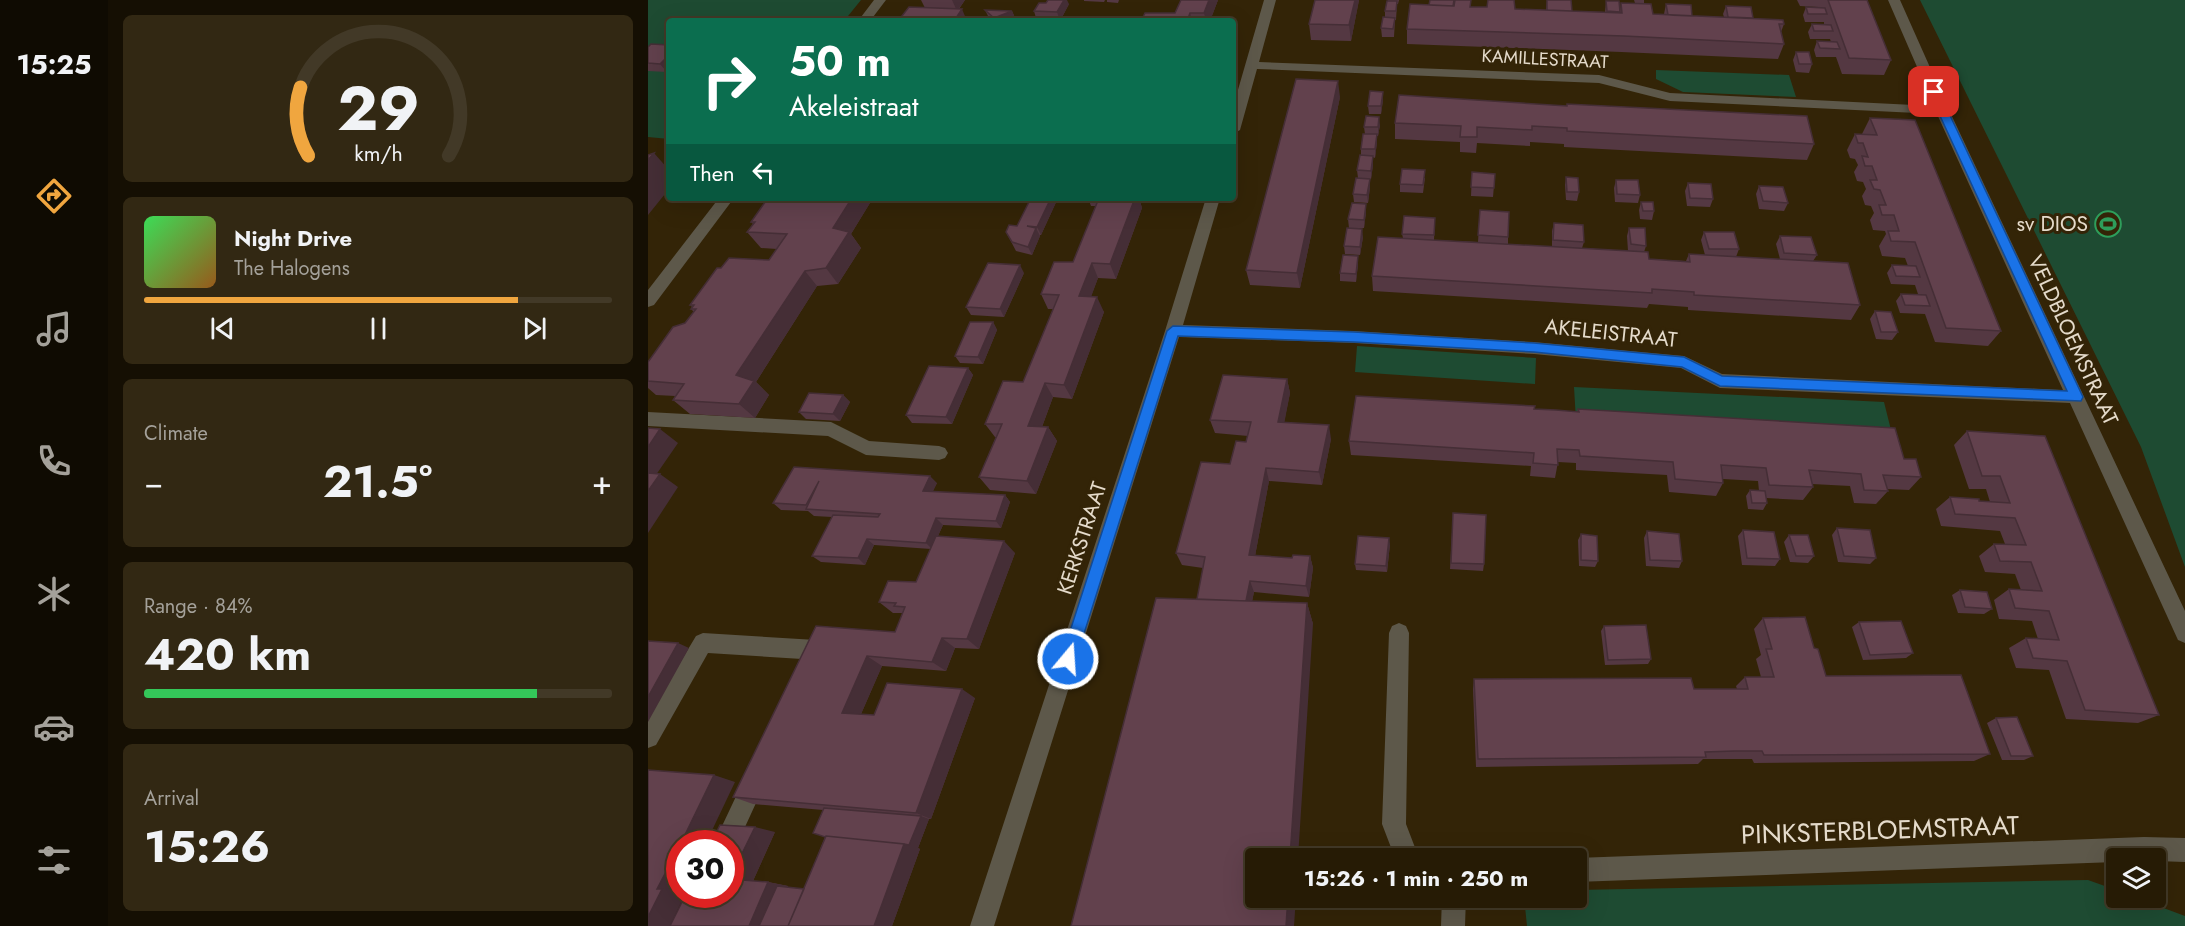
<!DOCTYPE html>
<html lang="en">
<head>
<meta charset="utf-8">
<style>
  body { margin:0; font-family:Jost,sans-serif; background:#322813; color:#f1f3f6; height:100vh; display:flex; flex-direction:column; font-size:22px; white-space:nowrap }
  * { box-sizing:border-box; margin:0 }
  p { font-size:20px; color:#a4a19a }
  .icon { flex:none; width:33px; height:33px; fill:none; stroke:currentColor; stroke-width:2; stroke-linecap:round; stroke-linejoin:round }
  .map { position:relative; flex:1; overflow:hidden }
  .details { display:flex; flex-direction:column; gap:15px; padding:15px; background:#150f03; width:540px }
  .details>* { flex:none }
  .top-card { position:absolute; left:18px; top:18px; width:570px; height:183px; border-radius:6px; box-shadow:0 6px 24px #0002,0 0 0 2px #423927; background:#0b6e4f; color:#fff; overflow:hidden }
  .fabs { position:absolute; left:1458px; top:848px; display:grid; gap:12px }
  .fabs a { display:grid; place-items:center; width:60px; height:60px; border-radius:6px; background:#261b05; box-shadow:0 6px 24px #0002,0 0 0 2px #423927; font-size:30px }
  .speed { position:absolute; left:18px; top:830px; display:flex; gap:12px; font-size:30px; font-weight:700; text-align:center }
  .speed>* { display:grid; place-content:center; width:78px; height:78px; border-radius:50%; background:#261b05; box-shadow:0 6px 24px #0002,0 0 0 2px #423927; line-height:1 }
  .speed .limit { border:9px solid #d22; background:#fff; color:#111 }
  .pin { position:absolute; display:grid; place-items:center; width:51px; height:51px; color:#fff; margin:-26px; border-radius:12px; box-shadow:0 3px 9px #0006 }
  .me { position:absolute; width:66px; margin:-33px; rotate:18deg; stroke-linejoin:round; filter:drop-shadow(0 0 4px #0008) }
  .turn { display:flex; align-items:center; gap:21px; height:126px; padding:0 24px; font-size:27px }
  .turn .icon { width:78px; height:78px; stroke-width:2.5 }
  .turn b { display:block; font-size:42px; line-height:51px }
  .then { display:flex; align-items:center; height:57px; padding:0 24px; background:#0003; gap:12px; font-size:22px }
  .big { font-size:45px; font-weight:700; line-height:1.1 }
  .details .widget { flex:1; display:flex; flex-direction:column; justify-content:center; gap:9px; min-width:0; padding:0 21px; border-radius:9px; background:#322813 }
  .details .dial { align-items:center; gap:0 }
  .dial svg { height:156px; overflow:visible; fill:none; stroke:#423927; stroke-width:7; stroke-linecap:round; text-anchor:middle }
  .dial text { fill:#f1f3f6; stroke:none }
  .song { display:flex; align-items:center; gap:18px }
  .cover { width:72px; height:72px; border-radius:9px; background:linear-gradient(135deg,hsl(130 70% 55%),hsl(30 70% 35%)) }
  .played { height:6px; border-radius:3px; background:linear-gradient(90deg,#f0a63f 80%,#423927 80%) }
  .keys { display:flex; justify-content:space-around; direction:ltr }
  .heat { display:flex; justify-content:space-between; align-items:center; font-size:33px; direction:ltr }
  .charge { height:9px; border-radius:4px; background:linear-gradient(90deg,#34c759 84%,#423927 0) }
  .trip { position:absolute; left:597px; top:848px; width:342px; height:60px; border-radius:6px; background:#261b05; box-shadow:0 6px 24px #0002,0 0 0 2px #423927; font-weight:700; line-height:60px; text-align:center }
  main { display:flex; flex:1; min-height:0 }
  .tab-bar { display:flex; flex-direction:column; width:108px; justify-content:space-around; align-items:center; background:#0f0b02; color:#a4a19a }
  .tab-bar .icon { width:42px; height:42px }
  .tab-bar .selected { color:#f0a63f }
  .tab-bar b { font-size:27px; color:#f1f3f6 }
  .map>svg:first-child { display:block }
  .green { fill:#1e4b32 }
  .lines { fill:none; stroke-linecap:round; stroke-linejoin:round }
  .lane { fill:#5d584a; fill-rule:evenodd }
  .street { fill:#5d584a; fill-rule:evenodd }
  .wall { fill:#543842 }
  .shaded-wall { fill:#452e36 }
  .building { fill:#62414d; stroke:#452e36; stroke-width:1.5 }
  .route { fill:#1a73e8; stroke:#114b97; stroke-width:1.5 }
  .labels { text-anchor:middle; stroke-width:6; stroke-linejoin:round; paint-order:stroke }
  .far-street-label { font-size:18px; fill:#e5dbcb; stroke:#332407 }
  .poi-label { font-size:21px; fill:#e5dbcb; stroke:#332407; text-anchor:end }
  .street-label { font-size:21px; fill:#e5dbcb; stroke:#332407 }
  .near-street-label { font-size:26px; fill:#e5dbcb; stroke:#332407 }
</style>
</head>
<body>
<main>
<nav class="tab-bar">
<b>15:25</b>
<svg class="icon selected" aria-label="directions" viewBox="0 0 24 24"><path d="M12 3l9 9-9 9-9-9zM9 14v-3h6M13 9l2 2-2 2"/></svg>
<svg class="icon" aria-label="music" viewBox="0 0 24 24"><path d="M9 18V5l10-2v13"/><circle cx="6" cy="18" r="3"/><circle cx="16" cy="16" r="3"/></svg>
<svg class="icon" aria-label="phone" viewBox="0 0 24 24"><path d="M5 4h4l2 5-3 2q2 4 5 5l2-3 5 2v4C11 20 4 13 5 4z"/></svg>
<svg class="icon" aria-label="climate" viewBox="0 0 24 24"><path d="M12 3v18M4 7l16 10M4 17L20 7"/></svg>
<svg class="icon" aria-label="car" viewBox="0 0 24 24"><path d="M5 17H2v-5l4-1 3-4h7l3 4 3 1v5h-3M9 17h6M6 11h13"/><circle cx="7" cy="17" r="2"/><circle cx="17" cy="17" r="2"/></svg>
<svg class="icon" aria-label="filters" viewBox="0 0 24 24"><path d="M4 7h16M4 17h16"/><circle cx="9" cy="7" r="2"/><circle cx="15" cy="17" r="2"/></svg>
</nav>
<section class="details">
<div class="widget dial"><svg viewBox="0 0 100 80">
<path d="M14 69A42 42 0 1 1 86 69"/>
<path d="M14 69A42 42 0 0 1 10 34" stroke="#f0a63f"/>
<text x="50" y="56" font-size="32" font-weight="700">29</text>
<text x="50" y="72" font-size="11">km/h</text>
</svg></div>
<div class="widget">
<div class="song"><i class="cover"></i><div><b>Night Drive</b><p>The Halogens</p></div></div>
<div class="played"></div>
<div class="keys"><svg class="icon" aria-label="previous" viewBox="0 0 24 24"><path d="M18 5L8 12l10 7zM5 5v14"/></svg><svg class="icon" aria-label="pause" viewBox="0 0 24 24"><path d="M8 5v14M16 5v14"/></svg><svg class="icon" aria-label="next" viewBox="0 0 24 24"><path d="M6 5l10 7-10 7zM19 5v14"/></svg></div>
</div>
<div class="widget"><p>Climate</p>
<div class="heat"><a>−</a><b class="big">21.5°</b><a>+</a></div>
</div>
<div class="widget"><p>Range · 84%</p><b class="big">420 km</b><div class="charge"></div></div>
<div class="widget"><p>Arrival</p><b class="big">15:26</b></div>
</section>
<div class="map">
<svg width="1537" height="926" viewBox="0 0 1537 926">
  <rect width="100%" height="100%" fill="#332407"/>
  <path class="green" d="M0 0H213L196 21H21V139L0 137Z
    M1272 0H1537V567L1493 447Z
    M1008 70 1141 75 1148 97 1035 92 1008 79Z
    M709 346 888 358 887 384 707 372Z
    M926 387 1236 402 1246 442 928 421Z
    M1440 880 1468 890V897H1486L1537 916V926H879L876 897H928L929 890Z"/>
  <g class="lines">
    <path class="lane" d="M0 412 183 422 221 441 291 446 297 448 300 453 297 458 291 460 218 455 180 436 0 426Z
      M55 633 168 640 175 643 178 650 170 669 163 672 156 669 154 659 60 653 8 745 0 748V716L48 636Z
      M108 768 116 771 119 779 86 851 82 853V843H66L100 771Z"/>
    <path class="street" d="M226 0H238L222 21H210Z
      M616 0H628L611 62 951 75 1022 93 1286 106 1240 0H1252L1301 110 1537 611V643L1530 640 1422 403 1072 388 1033 368 886 354 706 343 531 337 346 926H322L517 331 558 198H572L535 325 706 331 886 342 1036 356 1074 374 1415 390 1289 114 1022 101 951 83 609 69 592 130 585 134V107Z
      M71 198H86L6 305 0 307V290Z
      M751 623 758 626 761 633 758 824 771 858H747L734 824 741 633 744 626Z
      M1496 837 1537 838V862L1508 861V858H1468V862L928 882V858Z
      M794 897H818L817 926H793Z"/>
  </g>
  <path class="wall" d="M273 0H317L311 9 277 8Z
    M436 0H457L456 2 436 1Z
    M459 0H471L470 3 459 2Z
    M570 0 562 21H493L527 13Z
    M711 0 703 41 663 40 661 24Z
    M740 0H751L750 4H749L748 20H747L746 37H734L733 28 737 17V11Z
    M899 0 924 11 957 12 958 1 972 11 973 3 1005 14H1016L1018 4 1044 16 1076 17 1075 14 1078 6 1105 18 1136 24 1133 32 1136 44 1130 59 973 52 759 44V29L781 5 898 10Z
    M986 0H996V3H987Z
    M1149 0H1219L1243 60 1236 75 1194 74 1188 57H1168L1166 50 1169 41 1183 42 1182 39H1162L1160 32 1164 24H1176V22H1157L1155 15 1158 7 1170 8V7L1152 6Z
    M421 4 412 21H381L388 18 386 11Z
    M337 10 364 11 368 20 364 21H344L341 18Z
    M0 47 19 72 0 71Z
    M1148 52 1164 64 1161 73 1148 72 1145 60Z
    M751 95 1166 144 1159 160 916 147V144L882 142V146L829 143 828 153 812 152V142L747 139V123Z
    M692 97 652 288 602 285 598 270Z
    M735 100 733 114H721L720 106Z
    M1222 118 1353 331 1340 346 1287 342 1277 314 1252 313 1248 301 1253 294H1270L1267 285 1243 284 1239 273 1244 265 1260 266 1257 258 1234 256 1231 246 1238 234 1237 231 1225 230 1222 220 1226 213 1223 206 1217 205 1214 196 1218 189 1215 182 1209 181 1206 172 1210 165 1207 159 1202 158 1199 150 1207 134H1214Z
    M732 125 730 136H729V142L727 158 725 157V165L723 179H722V187L720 203 706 202 705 194 710 178 709 170 713 156V149L717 134 716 127Z
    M824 172 847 174 845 197 823 196Z
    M918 177 931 192 929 201 918 200 917 185Z
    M777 178 775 193 752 192V184Z
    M968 180 992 195 990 203 967 202 966 188Z
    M1040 183 1065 199 1062 207 1039 206 1037 191Z
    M1111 186 1140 203 1136 211 1111 209 1108 194Z
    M120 198H225L203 234 213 248 190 284 169 286 108 382 121 395 107 418 42 414 25 400 27 396 8 395 0 388V381L37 323 46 312 43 309 44 307 42 305 73 268 121 260 129 249 113 248 99 232 105 224 103 222Z
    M383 198H410L393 235H392V236L384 255 368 251 358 232 369 226Z
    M440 198H491L494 208 468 279 450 278 443 296 456 312 424 399 405 397 394 427H400L409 441 388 494 342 490 331 477 348 437H347L337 424 375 382 405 309H400L393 294 425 262 448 206H443Z
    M993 202 1006 211 1004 220 992 219 991 210Z
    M718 204V212L716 228H701L700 219Z
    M832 210 860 237V244L904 247V231L906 223 936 242 934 248 980 251 979 236 981 228 998 246 996 252 1001 259 1038 261 1041 254 1057 255 1053 240 1056 232 1091 249 1088 257 1132 259 1128 244 1132 236 1169 255 1165 261 1212 305 1203 320 1040 310V307L1001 304 999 308 725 291 724 276 755 238 754 234 787 218 786 240 830 242Z
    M715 237 712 255 697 254 696 246Z
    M710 256V264L708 282 692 281V273Z
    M376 273 356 317 323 315 318 307Z
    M1227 311 1250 332 1244 340 1228 339 1222 319Z
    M345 322 349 330 335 364 312 363 307 356Z
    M320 368 325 375 304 424 264 423 258 415Z
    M639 379 642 393 636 422 683 439 674 485 621 481 607 556 644 558 662 556 665 568 661 597 606 592 604 601 659 603 665 624 549 599 555 568 534 565 528 553 582 464 598 442 600 436 567 433 562 420Z
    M195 395 202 402 192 421 158 419 151 412Z
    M886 409 929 412 930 409 1256 459 1273 477 1261 490 1239 489 1240 491 1228 504 1206 503 1202 486 1164 484 1165 487 1155 500 1118 498 1119 503 1115 510 1100 509 1098 496 1102 490 1111 491 1110 481 1075 479V483L1068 496 1021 492 1019 475 928 470V463L910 462 907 478 882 476 883 466 703 455 701 441Z
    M1319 431 1397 436 1511 715 1490 723 1418 719 1401 670 1368 668 1361 648 1378 638 1390 639 1384 621 1351 619 1346 600 1361 589 1373 590 1367 574 1337 572 1331 556 1346 544H1357L1352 531 1293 526 1288 509 1302 497 1342 502 1338 489H1321L1306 445Z
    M289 483 284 492 357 495 362 502 353 528 295 525 290 536 367 553 331 649 307 648 298 671 234 666 213 714 226 715 327 698 283 819H281L270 848 272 849 244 926H22L127 832 105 881 120 882 140 886V887L156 889 177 837 175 810 105 804 85 797 168 626 247 632 255 613H245L231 602 268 582 283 549 226 545 217 565 173 562 164 556 184 517 166 516 160 511 133 510 125 503Z
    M805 513 836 564 835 571 802 569Z
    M1189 528 1228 558 1222 564 1190 562 1184 535Z
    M1095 530 1132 559 1127 566 1094 565 1090 536Z
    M999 531 1034 561 1031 568 998 566 996 538Z
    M933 534 950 561 947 567 931 566 930 540Z
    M1141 535 1166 556 1160 563 1142 562 1136 542Z
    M742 544 739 572 708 570 707 564Z
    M1312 590 1344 609 1336 614 1310 613 1304 595Z
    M1115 618 1166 648 1178 676 1342 754 1326 761 1106 763 1104 759H1055L1050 764 828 767 825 689 826 679 1046 689H1089L1088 686 1097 677H1113L1108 659 1113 655 1106 629Z
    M1211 622 1265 653 1258 658 1215 660 1204 627Z
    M956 626 1003 659 1000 664 957 665 953 631Z
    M1348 718 1385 756 1376 760H1354L1339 723Z"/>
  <path class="shaded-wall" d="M304 0H317L309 11Z
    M416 0H419L421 4 412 21 409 12Z
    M561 0H570L562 21H558L556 13Z
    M707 0H711L703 41 701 25Z
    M314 9 319 21H306Z
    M364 11 368 20 364 21H347L346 18Z
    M542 13 544 21H539Z
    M21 55V70L19 72 12 64Z
    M690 81 692 97 652 288 649 273Z
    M735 92V100L733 114V106Z
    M731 117 732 125 730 136V127Z
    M729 134V142L727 158V149Z
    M6 153 21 170V189L0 215V160Z
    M725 156V165L723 179V171Z
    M722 179V187L720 203 719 195Z
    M204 198H225L203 234 213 248 190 284 178 268 185 228Z
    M403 198H410L393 235 389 227Z
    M487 198H491L494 208 468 279 462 264Z
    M718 204V212L716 228V220Z
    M388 228 392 236 384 255 380 247Z
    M714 229 715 237 712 255V247Z
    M710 256V264L708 282V274Z
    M444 263 450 278 438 311 431 296Z
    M372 265 376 273 356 317 352 309Z
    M157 271 169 286 108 382 121 395 107 418 91 404 88 375Z
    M449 297 456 312 424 399 416 385Z
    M345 322 349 330 335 364 330 357Z
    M320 368 325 375 304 424 298 417Z
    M639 379 642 393 634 435 630 422Z
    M397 383 405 397 389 440 380 426Z
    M195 395 202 402 192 421 185 414Z
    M681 425 683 439 674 485 671 472Z
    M400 427 409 441 388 494 379 481Z
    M12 429 30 443 1 485 0 484V447Z
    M618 468 621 481 605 567 601 555Z
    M12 474 30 487 0 533V491Z
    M282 476 289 483 282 498 275 491Z
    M357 495 362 502 353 528 348 521Z
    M288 518 295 525 284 549 278 543Z
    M741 538 742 544 739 572 738 566Z
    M219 539 226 545 217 565 210 558Z
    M356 541 367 553 331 649 319 639Z
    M662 556 665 568 661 597 658 586Z
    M602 581 606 592 600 622 595 611Z
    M659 603 665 624 650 858H642Z
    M294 638 307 648 298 671 284 662Z
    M30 643 41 648 0 722V697Z
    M219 656 234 666 210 721 194 713Z
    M314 689 327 698 283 819 268 813Z
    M66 775 87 782 58 843H33Z
    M273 816 281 819 270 848 272 849 244 926H226L256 844Z
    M107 827 127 832 104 883 82 879Z
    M32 845V894H37L22 926H0V917L9 889Z
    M120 882 140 886 123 926H101Z
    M640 897H648L646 926H638Z"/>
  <path class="building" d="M400 0H416L409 12 386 11 391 3H398Z
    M533 0H561L556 13H542L539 21H493L497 13H527Z
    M667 0H707L701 25 661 24Z
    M782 0H806L805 6 781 5Z
    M807 0H823L822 7H839L840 0H866L867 9 974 13 973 3 1003 4 1005 14 1135 20 1136 24H1131L1136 44 976 36 759 29 762 4 806 6Z
    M899 0H923L924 11 899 10Z
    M1180 0H1219L1243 60 1201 58Z
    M739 1H749L748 11H737Z
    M958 1H971L972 12 959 11Z
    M1018 4 1043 5 1044 16 1020 15Z
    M1078 6 1103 7 1105 18 1080 17Z
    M261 7 314 9 306 21H250Z
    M1158 7 1177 8 1179 14H1160Z
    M337 10 364 11 346 18Z
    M384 17 406 18 404 21H381Z
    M735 17 747 18 745 29 733 28Z
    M1164 24 1183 25 1185 31H1166Z
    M1169 41 1189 42 1192 49 1172 48Z
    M3 44 21 45V55L12 64 0 63V47Z
    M1148 52H1161L1164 64H1151Z
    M648 79 690 81 649 273 598 270Z
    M722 91 735 92 733 106H720Z
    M751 95 919 106V104L1159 116 1166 144 919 131V128L884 126V130L829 127V137H812L813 126 747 123Z
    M718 116 731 117 730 127H716Z
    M1222 118 1267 120 1353 331 1298 328 1267 242 1243 241 1240 231H1251L1246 215H1234L1231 205H1238L1232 190 1226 189 1222 180H1229L1224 166H1217L1214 156 1220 157 1215 143H1210L1207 134 1229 135Z
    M715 134H729L727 149H713Z
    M6 153 0 160V155Z
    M712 155 725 156 723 171 709 170Z
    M754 169 777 170 775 185 752 184Z
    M824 172 847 174 846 188 823 187Z
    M918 177 930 178 931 192H919Z
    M708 178 722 179 719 195 705 194Z
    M968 180H990L992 195 969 194Z
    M1040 183 1063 184 1065 199 1042 198Z
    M1111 186 1135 187 1140 203 1115 201Z
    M120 198H204L185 228 201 232 178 268 157 271 88 375 106 381 91 404 25 400 36 384 0 381V362L25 327 37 323 48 309H43L46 305H42L69 268H73L81 258 121 260 139 234 99 232 107 222H103Z
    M383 198H403L389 227 379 226 388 228 380 247 364 242 358 232 361 225 369 226Z
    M451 198H487L462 264 444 263 431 296 449 297 416 385 397 383 380 426 400 427 379 481 331 477 354 424H337L355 381 375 382 411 295 393 294 406 262H425Z
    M993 202H1005L1006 211H995Z
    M704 203 718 204 716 220 700 219Z
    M832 210 861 212 860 237 830 235Z
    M756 216 787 218 786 235 754 234Z
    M906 223 935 225 936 242 905 240Z
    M699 228 714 229 712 247 696 246Z
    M981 228H997L998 246 983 244Z
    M1056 232H1086L1091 249H1061Z
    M1132 236 1163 237 1169 255 1136 253Z
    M730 237 1000 252 1001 259 1042 262 1041 254 1200 263 1212 305 1046 295V292L1004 289V293L724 276Z
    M695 255 710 256 708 274 692 273Z
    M340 263 372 265 352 309 318 307Z
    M1244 265 1268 266 1272 277 1248 276Z
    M1253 294 1278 295 1282 306 1257 305Z
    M1227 311 1243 312 1250 332H1233Z
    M322 322H345L330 357 307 356Z
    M281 366 320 368 298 417 258 415Z
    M575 375 639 379 630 422 681 425 671 472 618 468 601 555 644 558 645 555 662 556 658 586 602 581 598 601 549 599 557 557 528 553 553 462 582 464 588 441 598 442 603 422 562 420Z
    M161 393 195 395 185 414 151 412Z
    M708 396 887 406 886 409 908 410 931 412 930 409 1247 428 1256 459H1268L1273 477 1235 475 1240 491 1216 490 1213 474 1161 470 1165 487 1121 485 1118 468 1073 465 1075 483 1027 479 1025 462 932 456 931 450 909 449 910 465 885 463 886 453 701 441Z
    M0 428 12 429 0 447Z
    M1319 431 1397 436 1511 715 1437 710 1419 661 1385 658 1378 638 1411 640 1401 611 1367 608 1361 589 1394 591 1383 562 1352 561 1346 544 1378 545 1367 518 1307 514 1302 497 1331 499V501L1362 503 1352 476H1334Z
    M146 467 282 476 275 491 357 495 348 521 288 518 278 543 219 539 210 558 164 556 185 515 230 517 232 514 158 509 171 481 158 505 125 503Z
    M0 473 12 474 0 491Z
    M1102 490 1117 491 1119 503H1104Z
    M805 513 838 515 836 564 803 563Z
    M1189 528 1222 530 1228 558 1196 556Z
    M1095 530 1126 532 1132 559 1099 558Z
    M999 531 1031 534 1034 561 1002 560Z
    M933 534 949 536 950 561 933 560Z
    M1141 535H1160L1166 556H1148Z
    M288 536 356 541 319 639 294 638 284 662 219 656 194 713 226 715 239 683 314 689 268 813 85 797 168 626 247 632 257 607 246 606 248 603 231 602 240 581 268 582Z
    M710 536 741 538 738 566 707 564Z
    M1312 590 1339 592 1344 609 1317 607Z
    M508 598 659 603 642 858H608V897H640L638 926H423Z
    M1157 617 1166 648 1170 649 1178 676 1313 675 1342 754 1116 755 1114 751H1086L1057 752 1058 757 830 759 826 679 1043 678 1046 689H1100L1097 677H1126L1118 649H1124L1115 618Z
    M1253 621 1265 653 1222 655 1211 622Z
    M998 625 1003 659 960 660 956 626Z
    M0 641 30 643 0 697Z
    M1369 717 1385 756H1363L1348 718Z
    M0 770 66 775 33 843H32V845L9 889H14L0 917Z
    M176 808 273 816 261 845 256 844 178 836 177 837 165 833Z
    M72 825 107 827 82 878V843H63Z
    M178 836 256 844 226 926H140Z
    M82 879 120 882 101 926H22L38 894H82Z
    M129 886 156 889 140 926H111Z"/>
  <path class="route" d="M1286 89 1291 92 1435 397 1433 401 1072 386 1034 367 886 352 706 342 530 336 428 659 426 664 420 666 415 664 413 659 519 331 525 326 706 332 886 343 1036 357 1074 376 1419 391 1281 92Z"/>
  <defs>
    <g id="stadium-ring" transform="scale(1.35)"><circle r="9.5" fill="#332407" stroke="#2e9e5b" stroke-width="1.5"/><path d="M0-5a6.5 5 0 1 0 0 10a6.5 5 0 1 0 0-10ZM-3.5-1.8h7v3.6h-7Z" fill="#2e9e5b"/></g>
  </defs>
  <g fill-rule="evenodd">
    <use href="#stadium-ring" x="1460" y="224"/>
  </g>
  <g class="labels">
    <g class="far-street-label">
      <text transform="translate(897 59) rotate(3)" y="6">KAMILLESTRAAT</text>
    </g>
    <g class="poi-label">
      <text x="1440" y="231">sv DIOS</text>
    </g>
    <g class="street-label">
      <text transform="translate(963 333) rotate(6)" y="7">AKELEISTRAAT</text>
      <text transform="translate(1425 340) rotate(65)" y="7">VELDBLOEMSTRAAT</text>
      <text transform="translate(434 538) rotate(-72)" y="7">KERKSTRAAT</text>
    </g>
    <g class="near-street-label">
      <text transform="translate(1232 830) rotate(-2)" y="9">PINKSTERBLOEMSTRAAT</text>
    </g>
  </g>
</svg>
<div class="fabs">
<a><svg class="icon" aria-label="layers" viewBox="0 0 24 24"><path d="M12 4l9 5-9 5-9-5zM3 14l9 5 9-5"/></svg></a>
</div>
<div class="speed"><div class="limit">30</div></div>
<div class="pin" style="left:1286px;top:92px;background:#d93025"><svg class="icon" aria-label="arrive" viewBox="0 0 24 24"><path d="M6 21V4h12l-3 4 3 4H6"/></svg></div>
<svg class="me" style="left:420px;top:659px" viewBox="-20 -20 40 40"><circle r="17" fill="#1a73e8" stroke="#fff" stroke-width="3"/><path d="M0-11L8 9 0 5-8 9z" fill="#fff"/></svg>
<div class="trip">15:26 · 1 min · 250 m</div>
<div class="top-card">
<div class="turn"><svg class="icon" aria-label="right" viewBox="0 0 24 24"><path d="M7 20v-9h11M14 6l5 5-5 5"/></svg><div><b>50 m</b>Akeleistraat</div></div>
<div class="then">Then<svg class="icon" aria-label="left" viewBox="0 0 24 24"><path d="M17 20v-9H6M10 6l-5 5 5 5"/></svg></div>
</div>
</div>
</main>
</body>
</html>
